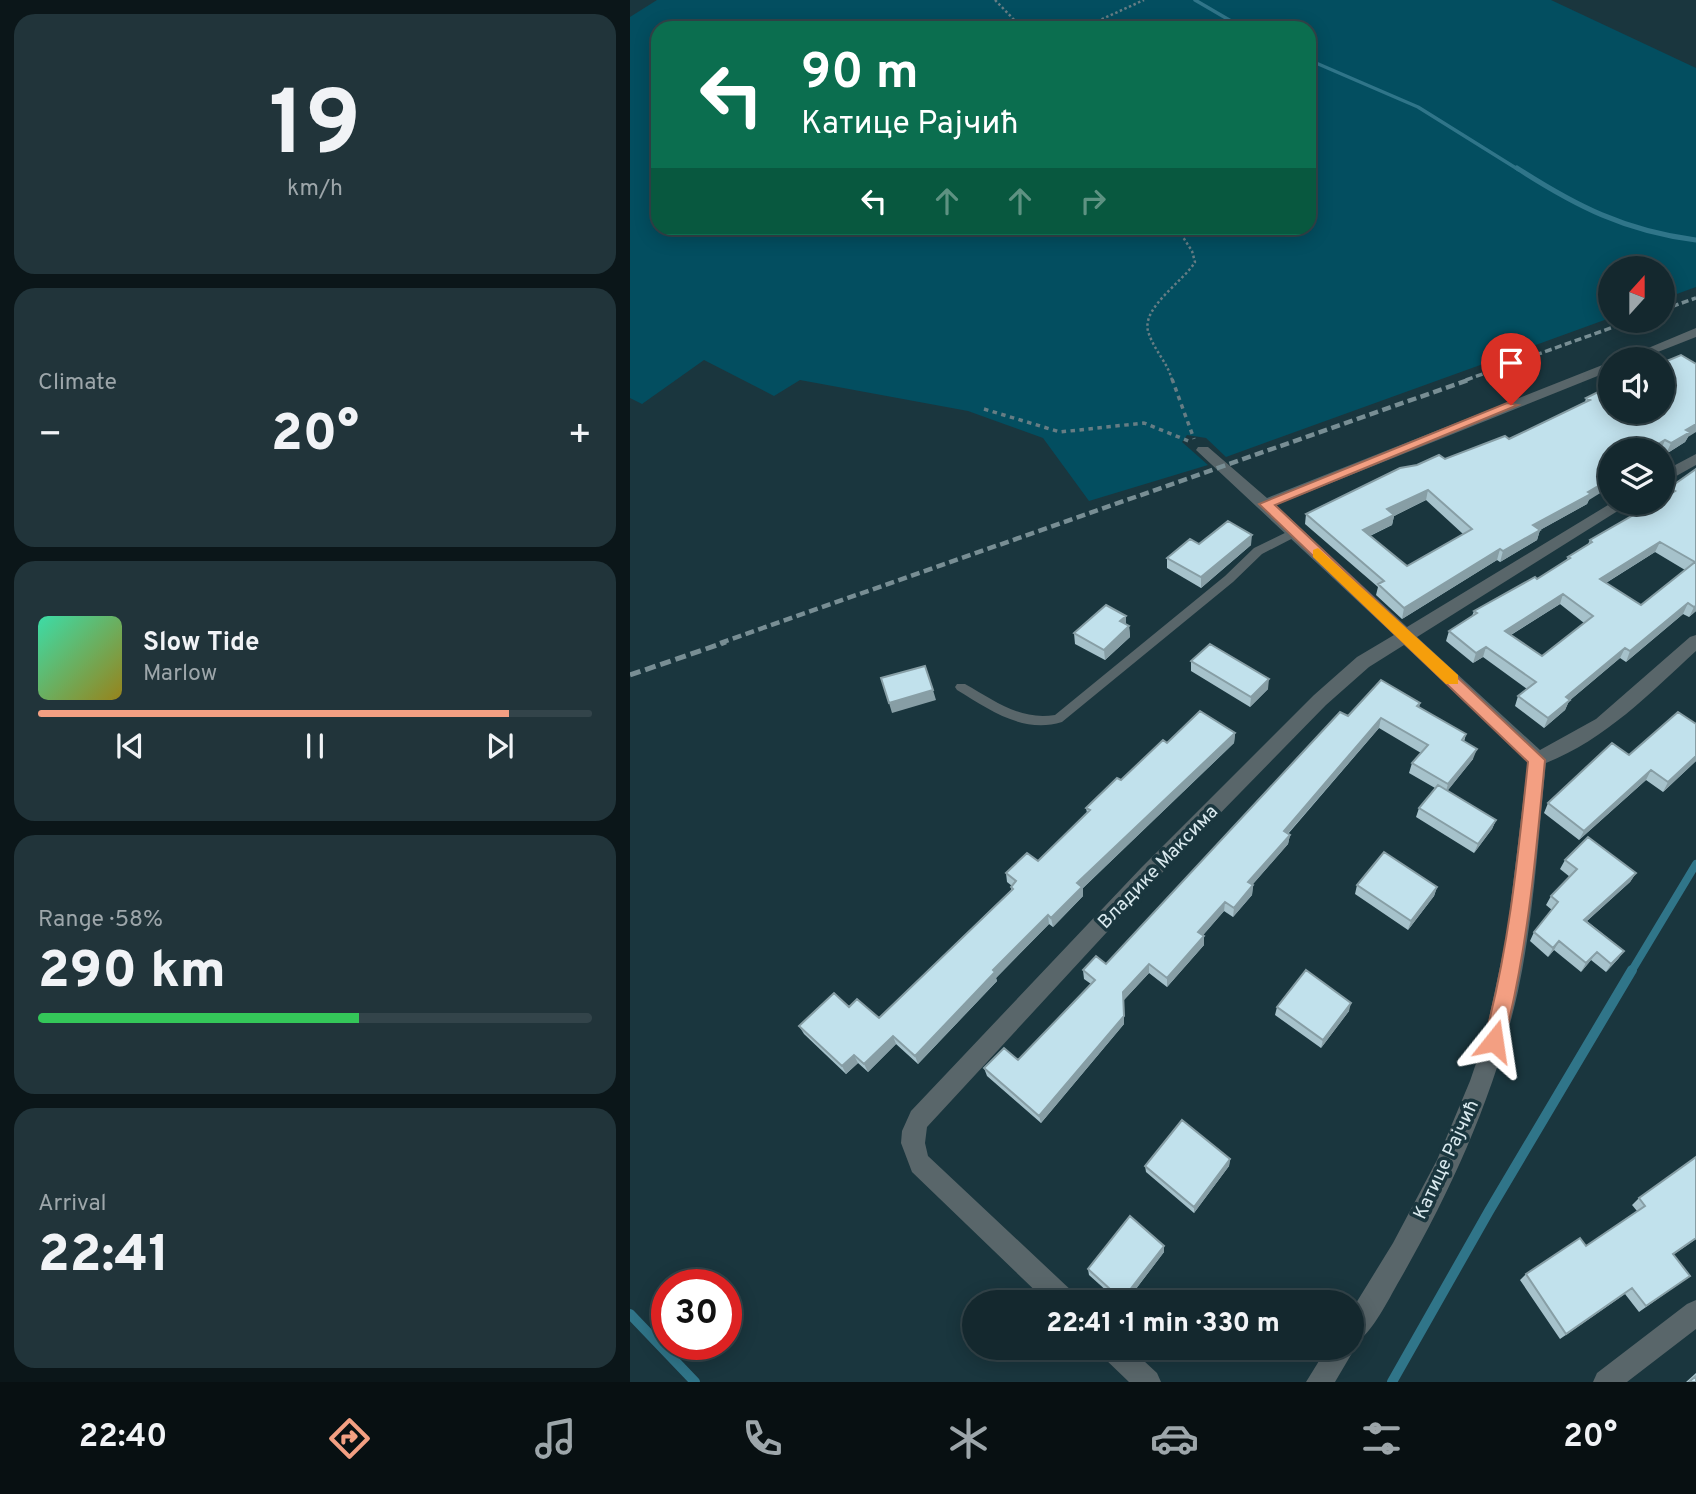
<!DOCTYPE html>
<html lang="en">
<head>
<meta charset="utf-8">
<style>
  body { margin:0; font-family:Overpass,sans-serif; background:#21343a; color:#f1f3f6; height:100vh; display:flex; flex-direction:column; font-size:26px; white-space:nowrap }
  * { box-sizing:border-box; margin:0 }
  p { font-size:23px; color:#9da6aa }
  .icon { flex:none; width:38px; height:38px; fill:none; stroke:currentColor; stroke-width:2; stroke-linecap:round; stroke-linejoin:round }
  .map { position:relative; flex:1; overflow:hidden }
  .side { display:flex; flex-direction:column; gap:14px; padding:14px; background:#0b1619; width:630px }
  .side>* { flex:none }
  .banner { position:absolute; left:21px; top:21px; width:665px; height:214px; border-radius:21px; box-shadow:0 4px 18px #0003,0 0 0 2px #33444a; background:#0b6e4f; color:#fff; overflow:hidden }
  .needle { width:46px; rotate:21deg }
  .fabs { position:absolute; left:968px; top:256px; display:grid; gap:14px }
  .fabs a { display:grid; place-items:center; width:77px; height:77px; border-radius:50%; background:#14282e; box-shadow:0 4px 18px #0003,0 0 0 2px #33444a; font-size:35px }
  .speed { position:absolute; left:21px; top:1269px; display:flex; gap:14px; font-size:35px; font-weight:700; text-align:center }
  .speed>* { display:grid; place-content:center; width:91px; height:91px; border-radius:50%; background:#14282e; box-shadow:0 4px 18px #0003,0 0 0 2px #33444a; line-height:1 }
  .speed .limit { border:10px solid #d22; background:#fff; color:#111 }
  .pin { position:absolute; display:grid; place-items:center; width:60px; height:60px; color:#fff; margin:-72px -30px; border-radius:50% 50% 50% 0; rotate:-45deg; box-shadow:0 0 7px #0007 }
  .pin .icon { rotate:45deg }
  .me { position:absolute; width:77px; margin:-38px; rotate:15deg; stroke-linejoin:round; filter:drop-shadow(0 0 5px #0008) }
  .turn { display:flex; align-items:center; gap:24px; height:147px; padding:0 35px; font-size:32px }
  .turn .icon { width:91px; height:91px; stroke-width:2.5 }
  .turn b { display:block; font-size:49px; line-height:60px }
  .lanes { display:flex; align-items:center; height:66px; padding:0 35px; background:#0003; justify-content:center; gap:35px; direction:ltr }
  .lanes .off { opacity:.35 }
  .big { font-size:52px; font-weight:800; line-height:1.1 }
  .side .tile { flex:1; display:flex; flex-direction:column; justify-content:center; gap:10px; min-width:0; padding:0 24px; border-radius:21px; background:#21343a }
  .side .dial { align-items:center; gap:0 }
  .dial b { font-size:91px; line-height:1 }
  .song { display:flex; align-items:center; gap:21px }
  .cover { width:84px; height:84px; border-radius:10px; background:linear-gradient(135deg,hsl(160 70% 55%),hsl(50 70% 35%)) }
  .played { height:7px; border-radius:4px; background:linear-gradient(90deg,#f39f82 85%,#33444a 85%) }
  .keys { display:flex; justify-content:space-around; direction:ltr }
  .heat { display:flex; justify-content:space-between; align-items:center; font-size:38px; direction:ltr }
  .charge { height:10px; border-radius:5px; background:linear-gradient(90deg,#34c759 58%,#33444a 0) }
  .trip { position:absolute; left:332px; top:1290px; width:402px; height:70px; border-radius:35px; background:#14282e; box-shadow:0 4px 18px #0003,0 0 0 2px #33444a; font-weight:800; line-height:70px; text-align:center }
  .dock { display:flex; height:112px; justify-content:space-around; align-items:center; background:#081012; color:#9da6aa }
  .dock .icon { width:49px; height:49px }
  .dock .active { color:#f39f82 }
  .dock b { font-size:32px; color:#f1f3f6 }
  main { display:flex; flex:1; min-height:0 }
  .map>svg:first-child { display:block }
  .green { fill:#034e60; fill-rule:evenodd }
  .lines { fill:none; stroke-linecap:round; stroke-linejoin:round }
  .stream-far3 { stroke:#307589; stroke-width:3.5 }
  .stream-far2 { stroke:#307589; stroke-width:5 }
  .stream-far1 { stroke:#307589; stroke-width:8 }
  .stream { stroke:#307589; stroke-width:10 }
  .path-far1 { stroke:#667d84; stroke-width:2.5; stroke-dasharray:2.5 2.5; stroke-linecap:butt }
  .path { stroke:#667d84; stroke-width:3.5; stroke-dasharray:4.5 4.5; stroke-linecap:butt }
  .service { fill:#59666a; fill-rule:evenodd }
  .minor { fill:#59666a; fill-rule:evenodd }
  .rail-far2 { stroke:#788e94; stroke-width:3.5; stroke-dasharray:7 3.5; stroke-linecap:butt }
  .rail-far1 { stroke:#788e94; stroke-width:4.5; stroke-dasharray:9 4.5; stroke-linecap:butt }
  .rail { stroke:#788e94; stroke-width:5; stroke-dasharray:11 5; stroke-linecap:butt }
  .wall { fill:#a6c2cb; fill-rule:evenodd }
  .shaded-wall { fill:#879ea5 }
  .building { fill:#c1e1ec; stroke:#879ea5; stroke-width:2; fill-rule:evenodd }
  .route { fill:#f39f82; stroke:#9e6754; stroke-width:2 }
  .slow { fill:#f59e0b }
  .labels { text-anchor:middle; stroke-width:7; stroke-linejoin:round; paint-order:stroke }
  .street-label { font-size:19px; fill:#d9e9ee; stroke:#1a363e }
</style>
</head>
<body>
<main>
<section class="side">
<div class="tile dial"><b>19</b><p>km/h</p></div>
<div class="tile"><p>Climate</p>
<div class="heat"><a>−</a><b class="big">20°</b><a>+</a></div>
</div>
<div class="tile">
<div class="song"><i class="cover"></i><div><b>Slow Tide</b><p>Marlow</p></div></div>
<div class="played"></div>
<div class="keys"><svg class="icon" aria-label="previous" viewBox="0 0 24 24"><path d="M18 5L8 12l10 7zM5 5v14"/></svg><svg class="icon" aria-label="pause" viewBox="0 0 24 24"><path d="M8 5v14M16 5v14"/></svg><svg class="icon" aria-label="next" viewBox="0 0 24 24"><path d="M6 5l10 7-10 7zM19 5v14"/></svg></div>
</div>
<div class="tile"><p>Range · 58%</p><b class="big">290 km</b><div class="charge"></div></div>
<div class="tile"><p>Arrival</p><b class="big">22:41</b></div>
</section>
<div class="map">
<svg width="1066" height="1382" viewBox="0 0 1066 1382">
  <rect width="100%" height="100%" fill="#1a363e"/>
  <path class="green" d="M27 0H921L1066 68V287L1033 299 1032 268H980V318L596 457 576 438 557 435 552 442 578 465 459 501 413 438 338 411 170 380 144 396 74 360 12 404 0 398V17ZM28 28H679V228H28Z"/>
  <g class="lines">
    <path class="stream-far3" d="M565 0 613 28
      M679 60 788 107 889 170"/>
    <path class="stream-far2" d="M887 168C946 206 995 231 1066 240"/>
    <path class="stream-far1" d="M1001 972 1066 864"/>
    <path class="stream" d="M0 1314 65 1382
      M762 1382 859 1211 1002 970"/>
    <path class="path-far1" d="M365 0 392 28
      M468 28 470 20 514 0
      M542 380C538 363 523 349 518 331 512 307 553 282 565 262L562 251 547 228"/>
    <path class="path" d="M542 379 564 439
      M354 409 430 432 514 423 561 442"/>
    <path class="service" d="M665 528 669 529 670 532 669 535 632 554 603 582 432 722C393 734 360 710 327 690L325 687 327 684H335C364 700 390 721 425 715L595 576 624 548Z"/>
    <path class="minor" d="M1066 328V337L1010 359H992Z
      M980 362V371L646 505 777 627 983 502H1002L787 637 910 750 966 719 1060 637 1066 635V651C1019 694 976 739 916 763 908 839 904 916 888 991 866 1091 823 1187 772 1276 761 1294 742 1336 723 1344L725 1348 705 1382H676L697 1348H723V1308L763 1243 807 1160 840 1081 855 1037 877 934 898 761 774 645 739 667 696 705 525 880 297 1127 295 1143 298 1156 444 1293 448 1302H417L282 1172 271 1143 272 1131 281 1111 511 868 684 695 727 657 764 635 566 450 568 447H578L637 498Z
      M1066 454V465L1032 484V472Z
      M1066 1300V1329L997 1382H963L967 1373 1057 1304Z
      M469 1348H500L527 1373 531 1382H499L473 1357Z"/>
    <path class="rail-far2" d="M1032 310 1066 298
      M836 380 1003 320"/>
    <path class="rail-far1" d="M90 643 841 379"/>
    <path class="rail" d="M0 675 96 642"/>
  </g>
  <path class="wall" d="M956 398 1058 437 1055 442 1036 454 1032 451V450H980L957 504 910 530 907 540 870 562 867 560 772 619 746 595 748 587 675 524 676 514 787 465 815 459 879 439 955 402ZM796 500 833 534 777 566 740 536 762 525 764 516Z
    M1066 469V611L1059 617 1053 614 996 662 990 658 939 701 935 710 914 728 885 706 888 696 897 689 853 657 843 663 816 641 819 631 842 616 844 611 907 579 936 561 938 557 958 544 960 540 1035 497 1039 488ZM1025 552 1055 570 1011 605 976 583ZM930 604 954 623 912 656 881 635Z
    M569 544 621 545 571 588 537 568V558Z
    M499 626 500 637 475 660 445 644 444 633Z
    M561 661 638 689 620 707 561 671Z
    M790 703 789 708 836 734 834 742 843 759 817 791 866 820 862 829 844 853 786 817 789 808 805 788 779 773 782 763 791 753 749 728 658 834 660 835 658 844 622 885H623L622 895 603 917 594 911 573 935 574 936V945L537 987 519 973 493 1001 494 1024 411 1123 357 1076 354 1068 388 1060 461 984 454 979 453 970 476 964 718 716Z
    M605 733 604 743 453 888V896L423 927 419 924 366 978 367 981 288 1064 266 1044 238 1072 228 1063 216 1074 174 1034 169 1026 219 1007 249 1018 381 890V887L382 886 377 882 376 873 408 861 457 813 456 808 491 780Z
    M999 755 1066 761 1033 792 1016 780 949 840 914 813 918 803Z
    M935 860 1006 873 1000 882 957 921 994 951 988 959 976 972 961 960 951 972 924 950 918 957 900 941 904 932 922 910 916 905 921 896 940 877 930 869Z
    M727 885 807 887 804 896 778 930 725 894Z
    M647 1007 719 1011 691 1048 645 1015Z
    M1066 1157V1239L1043 1255 1060 1276 1009 1312 995 1294 930 1339 890 1280 896 1274 956 1246 1007 1211 1002 1205 1009 1198Z
    M600 1159 599 1166 564 1213 516 1172 515 1166Z
    M534 1246V1252L496 1302H489L459 1275 458 1269Z
    M1066 1373V1382H1056Z"/>
  <path class="shaded-wall" d="M1066 424V432L1058 437 1055 442 1036 454 1041 443 1056 430Z
    M1035 440 1031 450H1018Z
    M980 479V487L959 500 957 504 910 530 907 540 870 562 873 551 903 525Z
    M798 490 796 500 764 516 762 525 731 540 733 530 757 509Z
    M622 535 621 545 571 588V577Z
    M1030 542 1025 552 966 589 970 579Z
    M870 549 867 560 772 619 774 608Z
    M933 594 930 604 871 641 875 631Z
    M1058 603 1053 614 996 662 1000 651Z
    M1066 606V611L1059 617 1064 607Z
    M496 616V626L490 621Z
    M499 626 500 637 475 660 474 650Z
    M856 647 853 657 843 663 846 653Z
    M995 648 990 658 939 701 935 710 914 728 918 718 936 697Z
    M639 679 638 689 620 707 621 697Z
    M303 690 306 700 262 713 259 703Z
    M751 718 749 728 652 840 654 831Z
    M605 733 604 743 453 888V896L423 927 421 918 447 883Z
    M847 749 843 759 815 794 818 784Z
    M1066 756V761L1033 792 1038 782Z
    M1021 770 1016 780 949 840 954 831Z
    M866 820 862 829 844 853 848 844Z
    M660 835 658 844 617 891 618 882Z
    M1006 873 1000 882 949 928 954 920Z
    M623 885 622 895 603 917 604 908Z
    M807 887 804 896 778 930 781 921Z
    M595 902 594 911 568 941V932Z
    M418 915 419 924 366 978 367 981 288 1064 285 1056 363 970Z
    M574 936V945L537 987V978Z
    M929 941 924 950 918 957 923 948Z
    M994 951 988 959 976 972 981 964Z
    M967 952 961 960 951 972 956 963Z
    M519 964V973L493 1001V992Z
    M721 1003 719 1011 691 1048 693 1040Z
    M494 1016V1024L411 1123 409 1116Z
    M263 1036 266 1044 238 1072 234 1064Z
    M224 1055 228 1063 216 1074 212 1066Z
    M600 1159 599 1166 564 1213V1207Z
    M534 1246V1252L496 1302H493L492 1300Z"/>
  <path class="building" d="M1051 355 1066 364V424L1056 430 1060 432 1041 443 1035 440 1018 450H980V479L958 492 961 494 903 525 910 530 873 551 870 549 774 608 748 584 754 581 676 514 770 468 787 465 809 455 815 459 875 436 879 439 960 400 956 398 980 386V411H1032V363ZM798 490 842 529 777 566 733 530 764 515 757 509Z
    M1066 469V606L1064 607 1058 603 1000 651 995 648 936 697 940 700 918 718 888 696 906 682 856 647 846 653 819 631 847 613 844 611 905 577 907 579 940 558 938 557 962 542 960 540 1026 502H1032V499L1045 491 1039 488ZM1030 542 1065 562 1011 605 970 579ZM933 594 963 616 912 656 875 631Z
    M598 521 622 535 571 577 537 558 560 539 569 544Z
    M476 605 496 616 490 621 499 626 474 650 444 633Z
    M580 644 639 679 621 697 561 661Z
    M295 666 303 690 259 703 251 678Z
    M751 680 790 703 787 706 836 734 832 740 847 749 818 784 782 763 798 745 751 718 654 831 660 835 618 882 623 885 604 908 595 902 568 932 574 936 537 978 519 964 493 992 494 1016 409 1116 354 1068 374 1048 388 1060 465 980 453 970 466 956 476 964 710 712 718 716Z
    M570 711 605 733 447 883 452 887 421 918 418 915 363 970 365 972 285 1056 263 1036 234 1064 224 1055 212 1066 169 1026 204 993 219 1007 227 999 249 1018 383 889 381 887 386 881 376 873 397 853 408 861 460 810 456 808 487 778 491 780 533 740 537 743Z
    M1048 712 1066 724V756L1038 782 1021 770 954 831 918 803 982 743 999 755Z
    M808 785 866 820 848 844 789 808Z
    M958 837 1006 873 954 920 994 951 981 964 967 952 956 963 929 941 923 948 904 932 928 902 921 896 947 869 935 860Z
    M754 852 807 887 781 921 727 885Z
    M676 970 721 1003 693 1040 647 1007Z
    M552 1120 600 1159 564 1207 515 1166Z
    M1066 1157V1238L1043 1254 1060 1276 1016 1306 1002 1288 936 1334 896 1274 950 1238 956 1246 1015 1206 1009 1198Z
    M500 1216 534 1246 492 1300 458 1269Z
    M1066 1376V1382H1059Z"/>
  <path class="route" d="M877 403 888 405 645 505 915 760C906 854 898 948 874 1041L871 1047 864 1050 857 1047 854 1041C879 949 888 856 898 762L629 504Z"/>
  <path class="slow" d="M688 548 828 675V684H816L683 557V550Z"/>
  <g class="labels">
    <g class="street-label">
      <text transform="translate(527 866) rotate(-46)" y="7">Владике Максима</text>
      <text transform="translate(815 1159) rotate(-65)" y="7">Катице Рајчић</text>
    </g>
  </g>
</svg>
<div class="fabs">
<a><svg class="needle" viewBox="-14 -14 28 28"><path d="M0-13l5 13h-10z" fill="#e53935"/><path d="M0 13l5-13h-10z" fill="#9da6aa"/></svg></a>
<a><svg class="icon" aria-label="sound" viewBox="0 0 24 24"><path d="M4 9h4l5-4v14l-5-4H4zM17 9q2 3 0 6"/></svg></a>
<a><svg class="icon" aria-label="layers" viewBox="0 0 24 24"><path d="M12 4l9 5-9 5-9-5zM3 14l9 5 9-5"/></svg></a>
</div>
<div class="speed"><div class="limit">30</div></div>
<div class="pin" style="left:881px;top:405px;background:#d93025"><svg class="icon" aria-label="arrive" viewBox="0 0 24 24"><path d="M6 21V4h12l-3 4 3 4H6"/></svg></div>
<svg class="me" style="left:864px;top:1041px" viewBox="-20 -20 40 40"><path d="M0-17L14 15 0 8-14 15z" fill="#f39f82" stroke="#fff" stroke-width="4"/></svg>
<div class="trip">22:41 · 1 min · 330 m</div>
<div class="banner">
<div class="turn"><svg class="icon" aria-label="left" viewBox="0 0 24 24"><path d="M17 20v-9H6M10 6l-5 5 5 5"/></svg><div><b>90 m</b>Катице Рајчић</div></div>
<div class="lanes"><svg class="icon" aria-label="left" viewBox="0 0 24 24"><path d="M17 20v-9H6M10 6l-5 5 5 5"/></svg><svg class="icon off" aria-label="ahead" viewBox="0 0 24 24"><path d="M12 20V5M6 11l6-6 6 6"/></svg><svg class="icon off" aria-label="ahead" viewBox="0 0 24 24"><path d="M12 20V5M6 11l6-6 6 6"/></svg><svg class="icon off" aria-label="right" viewBox="0 0 24 24"><path d="M7 20v-9h11M14 6l5 5-5 5"/></svg></div>
</div>
</div>
</main>
<nav class="dock">
<b>22:40</b>
<svg class="icon active" aria-label="directions" viewBox="0 0 24 24"><path d="M12 3l9 9-9 9-9-9zM9 14v-3h6M13 9l2 2-2 2"/></svg>
<svg class="icon" aria-label="music" viewBox="0 0 24 24"><path d="M9 18V5l10-2v13"/><circle cx="6" cy="18" r="3"/><circle cx="16" cy="16" r="3"/></svg>
<svg class="icon" aria-label="phone" viewBox="0 0 24 24"><path d="M5 4h4l2 5-3 2q2 4 5 5l2-3 5 2v4C11 20 4 13 5 4z"/></svg>
<svg class="icon" aria-label="climate" viewBox="0 0 24 24"><path d="M12 3v18M4 7l16 10M4 17L20 7"/></svg>
<svg class="icon" aria-label="car" viewBox="0 0 24 24"><path d="M5 17H2v-5l4-1 3-4h7l3 4 3 1v5h-3M9 17h6M6 11h13"/><circle cx="7" cy="17" r="2"/><circle cx="17" cy="17" r="2"/></svg>
<svg class="icon" aria-label="filters" viewBox="0 0 24 24"><path d="M4 7h16M4 17h16"/><circle cx="9" cy="7" r="2"/><circle cx="15" cy="17" r="2"/></svg>
<b>20°</b>
</nav>
</body>
</html>
